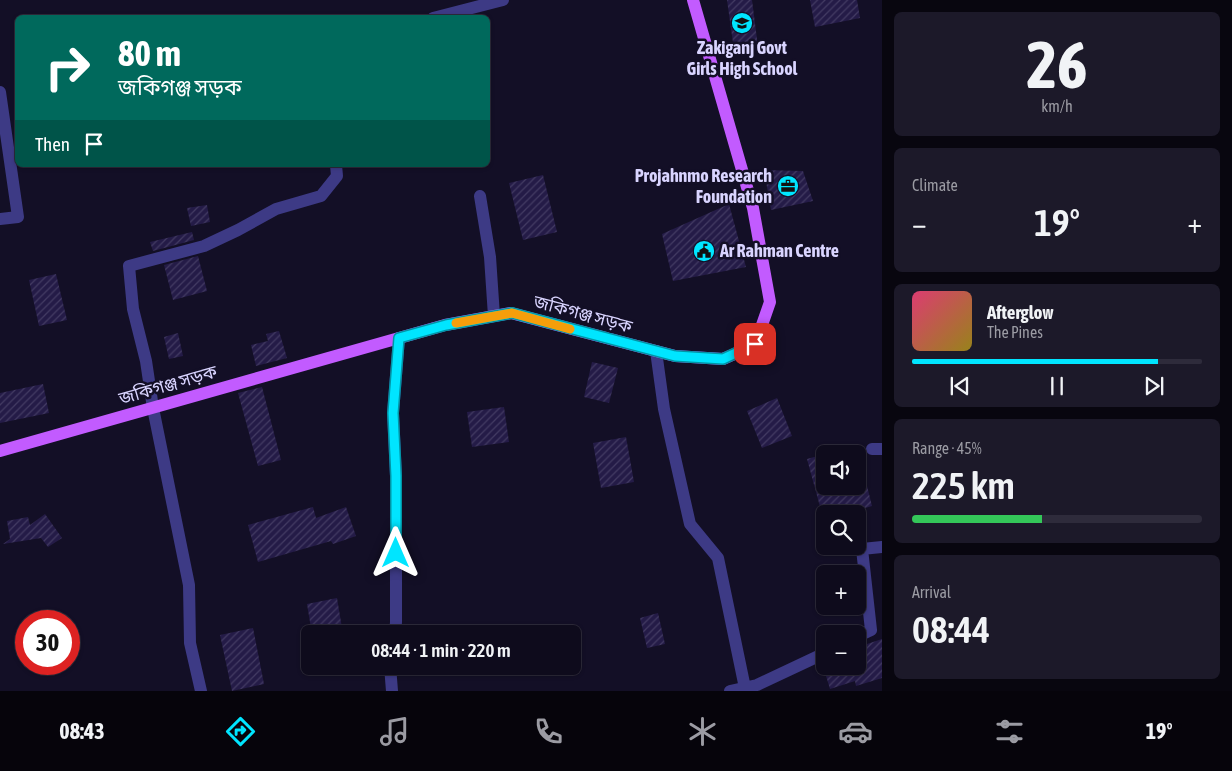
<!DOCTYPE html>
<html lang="en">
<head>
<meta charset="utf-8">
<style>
  body { margin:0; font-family:"Asap Condensed","Noto Sans Bengali",sans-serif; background:#1c1929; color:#f1f3f6; height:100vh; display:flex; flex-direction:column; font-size:19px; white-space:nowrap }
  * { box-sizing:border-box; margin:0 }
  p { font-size:16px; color:#9b9ba3 }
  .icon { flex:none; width:28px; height:28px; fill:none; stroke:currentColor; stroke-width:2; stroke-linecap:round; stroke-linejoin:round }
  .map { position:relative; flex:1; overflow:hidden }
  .drawer { display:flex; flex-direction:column; gap:12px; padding:12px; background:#08060f; width:350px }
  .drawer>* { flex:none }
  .hud { position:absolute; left:15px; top:15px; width:475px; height:152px; border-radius:8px; box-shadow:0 1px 4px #0004,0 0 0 1px #2e2b3b; background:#00695c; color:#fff; overflow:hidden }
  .controls { position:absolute; left:816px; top:445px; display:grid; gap:10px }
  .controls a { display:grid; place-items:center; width:50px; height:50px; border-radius:8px; background:#0e0b1c; box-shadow:0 1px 4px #0004,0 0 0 1px #2e2b3b; font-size:25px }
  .speed { position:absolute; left:15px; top:610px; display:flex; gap:10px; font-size:25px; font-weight:700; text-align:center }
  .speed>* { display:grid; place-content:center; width:65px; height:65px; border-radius:50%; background:#0e0b1c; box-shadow:0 1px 4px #0004,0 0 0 1px #2e2b3b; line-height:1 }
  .speed .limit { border:8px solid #d22; background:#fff; color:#111 }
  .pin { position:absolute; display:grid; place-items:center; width:42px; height:42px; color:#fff; margin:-21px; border-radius:10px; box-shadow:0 2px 8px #0006 }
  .me { position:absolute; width:55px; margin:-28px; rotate:0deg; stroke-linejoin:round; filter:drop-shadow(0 0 4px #0008) }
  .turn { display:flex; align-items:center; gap:18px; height:105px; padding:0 20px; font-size:22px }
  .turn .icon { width:65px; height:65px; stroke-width:2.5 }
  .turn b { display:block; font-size:35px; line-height:42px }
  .then { display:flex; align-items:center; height:48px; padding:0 20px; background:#0003; gap:10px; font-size:19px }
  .big { font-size:38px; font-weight:600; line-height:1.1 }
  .drawer .card { flex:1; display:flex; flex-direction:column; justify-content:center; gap:8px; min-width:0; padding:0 18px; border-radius:8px; background:#1c1929 }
  .drawer .dial { align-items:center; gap:0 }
  .dial b { font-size:65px; line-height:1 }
  .song { display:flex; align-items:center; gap:15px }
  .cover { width:60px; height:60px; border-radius:8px; background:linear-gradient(135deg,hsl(340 70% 55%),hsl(50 70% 35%)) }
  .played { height:5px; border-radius:2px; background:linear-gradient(90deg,#00e5ff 85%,#2e2b3b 85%) }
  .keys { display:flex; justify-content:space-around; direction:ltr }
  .heat { display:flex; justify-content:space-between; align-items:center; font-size:28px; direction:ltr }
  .charge { height:8px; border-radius:4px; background:linear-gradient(90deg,#34c759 45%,#2e2b3b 0) }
  .trip { position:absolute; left:301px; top:625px; width:280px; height:50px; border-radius:8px; background:#0e0b1c; box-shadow:0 1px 4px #0004,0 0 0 1px #2e2b3b; font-weight:600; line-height:50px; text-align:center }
  .tab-bar { display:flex; height:80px; justify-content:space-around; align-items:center; background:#06040b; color:#9b9ba3 }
  .tab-bar .icon { width:35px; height:35px }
  .tab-bar .active { color:#00e5ff }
  .tab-bar b { font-size:22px; color:#f1f3f6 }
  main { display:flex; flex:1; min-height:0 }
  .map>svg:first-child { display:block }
  .building { fill:url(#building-hatch) }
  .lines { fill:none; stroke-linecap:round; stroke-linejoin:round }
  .minor { stroke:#3d3a85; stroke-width:12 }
  .major { stroke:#c25bff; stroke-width:12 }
  .route-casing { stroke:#0095a6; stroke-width:12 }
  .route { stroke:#00e5ff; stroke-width:9 }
  .slow { stroke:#f59e0b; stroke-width:9 }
  .labels { text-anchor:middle; stroke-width:5; stroke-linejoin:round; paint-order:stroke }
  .poi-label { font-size:18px; font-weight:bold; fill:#d9d4ff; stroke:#130f26 }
  .street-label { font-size:18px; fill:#d9d4ff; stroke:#130f26 }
</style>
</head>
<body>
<main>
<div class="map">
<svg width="882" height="691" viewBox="0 0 882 691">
  <defs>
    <pattern id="building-hatch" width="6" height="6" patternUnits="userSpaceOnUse" patternTransform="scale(1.25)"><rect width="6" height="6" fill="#241b47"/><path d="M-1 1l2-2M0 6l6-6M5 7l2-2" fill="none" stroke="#433b63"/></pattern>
  </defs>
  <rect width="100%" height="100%" fill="#130f26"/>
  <path class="building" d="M727 0H752L758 47 734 50Z
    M810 0H857L860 18 815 27Z
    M764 170 803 171 813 201 771 210Z
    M543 175 557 232 523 240 509 183Z
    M729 204 746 267 673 281 662 234Z
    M207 205 210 222 191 226 187 208Z
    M192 232 194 240 153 251 150 242Z
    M198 256 207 291 173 300 164 265Z
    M56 274 67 320 39 326 29 280Z
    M279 331 287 358 256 366 251 345 268 341 266 334Z
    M178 333 183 356 169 359 164 337Z
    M592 362 618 368 609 403 584 397Z
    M43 384 49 413 0 423V393Z
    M262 387 281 460 258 466 238 393Z
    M777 398 792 436 762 448 747 411Z
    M504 407 509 442 472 447 467 412Z
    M626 437 634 482 601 488 593 443Z
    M825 454V486H867L872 506 845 514H822L807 459Z
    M313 507 316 518 346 507 356 536 333 544 331 541 258 562 248 525Z
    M45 514 62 538 48 547 41 538 3 544 10 539 7 521 28 517 30 525Z
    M337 598 343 634H312L307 604Z
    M658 613 665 644 647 648 640 618Z
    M253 628 264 684 232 691 220 635Z
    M882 639V678L856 686 855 681 830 689 823 666H858V647Z"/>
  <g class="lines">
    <path class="minor" d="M433 18 503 0
      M0 92 18 217 0 219
      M480 196 490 257 494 316
      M656 351 664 409 690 524 718 558 745 688
      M872 449H882
      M395 634 396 622V477L393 413 399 338
      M858 636 871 630 862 549 882 547
      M390 666 392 691
      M201 691 190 643 189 585 153 408 146 361 133 309 129 266 204 246 238 230 276 209 321 196 337 176 336 165
      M730 691 757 685 825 653"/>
    <path class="major" d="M0 451 445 325 511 313 675 356 723 359 755 345 770 302 753 208 693 0"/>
  </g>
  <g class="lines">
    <g class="route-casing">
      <path id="route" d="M396 553V476L393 413 399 338 446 325 512 313 675 356 723 359 755 344"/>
    </g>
    <use href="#route" class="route"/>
    <path class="slow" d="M456 323 512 313 570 329"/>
  </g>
  <defs>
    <g id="school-disc" transform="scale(1.125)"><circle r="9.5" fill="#00e5ff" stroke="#130f26"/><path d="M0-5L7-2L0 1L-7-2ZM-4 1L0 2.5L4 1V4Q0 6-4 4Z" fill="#111"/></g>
    <g id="office-disc" transform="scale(1.125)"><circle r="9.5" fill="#00e5ff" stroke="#130f26"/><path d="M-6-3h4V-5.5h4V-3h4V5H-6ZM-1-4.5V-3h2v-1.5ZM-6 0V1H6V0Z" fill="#111"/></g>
    <g id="civic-disc" transform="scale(1.125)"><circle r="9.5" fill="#00e5ff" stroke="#130f26"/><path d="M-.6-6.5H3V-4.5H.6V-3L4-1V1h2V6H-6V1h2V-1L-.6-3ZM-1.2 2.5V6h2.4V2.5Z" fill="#111"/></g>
  </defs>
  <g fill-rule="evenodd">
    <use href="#school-disc" x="742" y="23"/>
    <use href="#office-disc" x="788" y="186"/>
    <use href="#civic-disc" x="704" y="251"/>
  </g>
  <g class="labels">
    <g class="poi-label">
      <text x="742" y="54">Zakiganj Govt<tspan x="742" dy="21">Girls High School</tspan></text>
      <text x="772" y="182" text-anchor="end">Projahnmo Research<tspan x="772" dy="21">Foundation</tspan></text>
      <text x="720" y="257" text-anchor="start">Ar Rahman Centre</text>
    </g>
    <g class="street-label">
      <text transform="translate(583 314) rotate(15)" y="6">জকিগঞ্জ সড়ক</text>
      <text transform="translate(168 385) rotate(-16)" y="6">জকিগঞ্জ সড়ক</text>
    </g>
  </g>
</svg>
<div class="controls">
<a><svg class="icon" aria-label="sound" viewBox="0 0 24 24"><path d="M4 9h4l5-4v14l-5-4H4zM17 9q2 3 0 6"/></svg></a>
<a><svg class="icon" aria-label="search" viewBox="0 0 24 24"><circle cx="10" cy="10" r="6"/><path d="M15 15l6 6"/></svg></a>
<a>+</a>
<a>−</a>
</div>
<div class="speed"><div class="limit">30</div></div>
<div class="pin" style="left:755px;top:344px;background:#d93025"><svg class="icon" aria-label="arrive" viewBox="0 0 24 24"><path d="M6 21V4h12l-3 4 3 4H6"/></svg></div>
<svg class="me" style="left:396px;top:553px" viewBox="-20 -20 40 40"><path d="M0-17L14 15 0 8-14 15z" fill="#00e5ff" stroke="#fff" stroke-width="4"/></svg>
<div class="trip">08:44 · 1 min · 220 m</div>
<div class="hud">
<div class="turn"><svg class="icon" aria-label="right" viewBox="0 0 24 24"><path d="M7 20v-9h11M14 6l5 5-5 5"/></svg><div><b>80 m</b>জকিগঞ্জ সড়ক</div></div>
<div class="then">Then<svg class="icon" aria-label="arrive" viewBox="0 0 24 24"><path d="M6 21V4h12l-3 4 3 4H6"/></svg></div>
</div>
</div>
<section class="drawer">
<div class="card dial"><b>26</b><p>km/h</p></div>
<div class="card"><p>Climate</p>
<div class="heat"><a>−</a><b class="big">19°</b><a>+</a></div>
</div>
<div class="card">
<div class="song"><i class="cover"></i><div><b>Afterglow</b><p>The Pines</p></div></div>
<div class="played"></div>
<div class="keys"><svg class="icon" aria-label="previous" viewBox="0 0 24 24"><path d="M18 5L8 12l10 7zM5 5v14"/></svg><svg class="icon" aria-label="pause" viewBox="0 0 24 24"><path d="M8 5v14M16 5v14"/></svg><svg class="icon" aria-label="next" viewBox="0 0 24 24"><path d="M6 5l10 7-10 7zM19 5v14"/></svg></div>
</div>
<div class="card"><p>Range · 45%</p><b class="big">225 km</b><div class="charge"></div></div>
<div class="card"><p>Arrival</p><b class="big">08:44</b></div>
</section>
</main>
<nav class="tab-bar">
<b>08:43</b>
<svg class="icon active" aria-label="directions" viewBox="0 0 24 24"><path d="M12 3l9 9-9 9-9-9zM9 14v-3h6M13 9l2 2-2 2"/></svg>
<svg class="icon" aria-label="music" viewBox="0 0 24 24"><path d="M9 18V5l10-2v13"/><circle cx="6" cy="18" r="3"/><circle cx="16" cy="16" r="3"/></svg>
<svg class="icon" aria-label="phone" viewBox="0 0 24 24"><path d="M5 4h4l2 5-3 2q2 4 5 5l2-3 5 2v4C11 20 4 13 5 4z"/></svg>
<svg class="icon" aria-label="climate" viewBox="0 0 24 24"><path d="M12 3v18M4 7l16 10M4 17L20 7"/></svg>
<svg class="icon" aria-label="car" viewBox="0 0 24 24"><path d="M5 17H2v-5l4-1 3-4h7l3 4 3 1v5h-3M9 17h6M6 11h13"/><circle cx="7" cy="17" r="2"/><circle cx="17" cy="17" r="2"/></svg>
<svg class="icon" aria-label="filters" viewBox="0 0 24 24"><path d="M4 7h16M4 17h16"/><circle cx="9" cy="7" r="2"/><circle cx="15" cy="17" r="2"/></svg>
<b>19°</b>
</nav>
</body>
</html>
